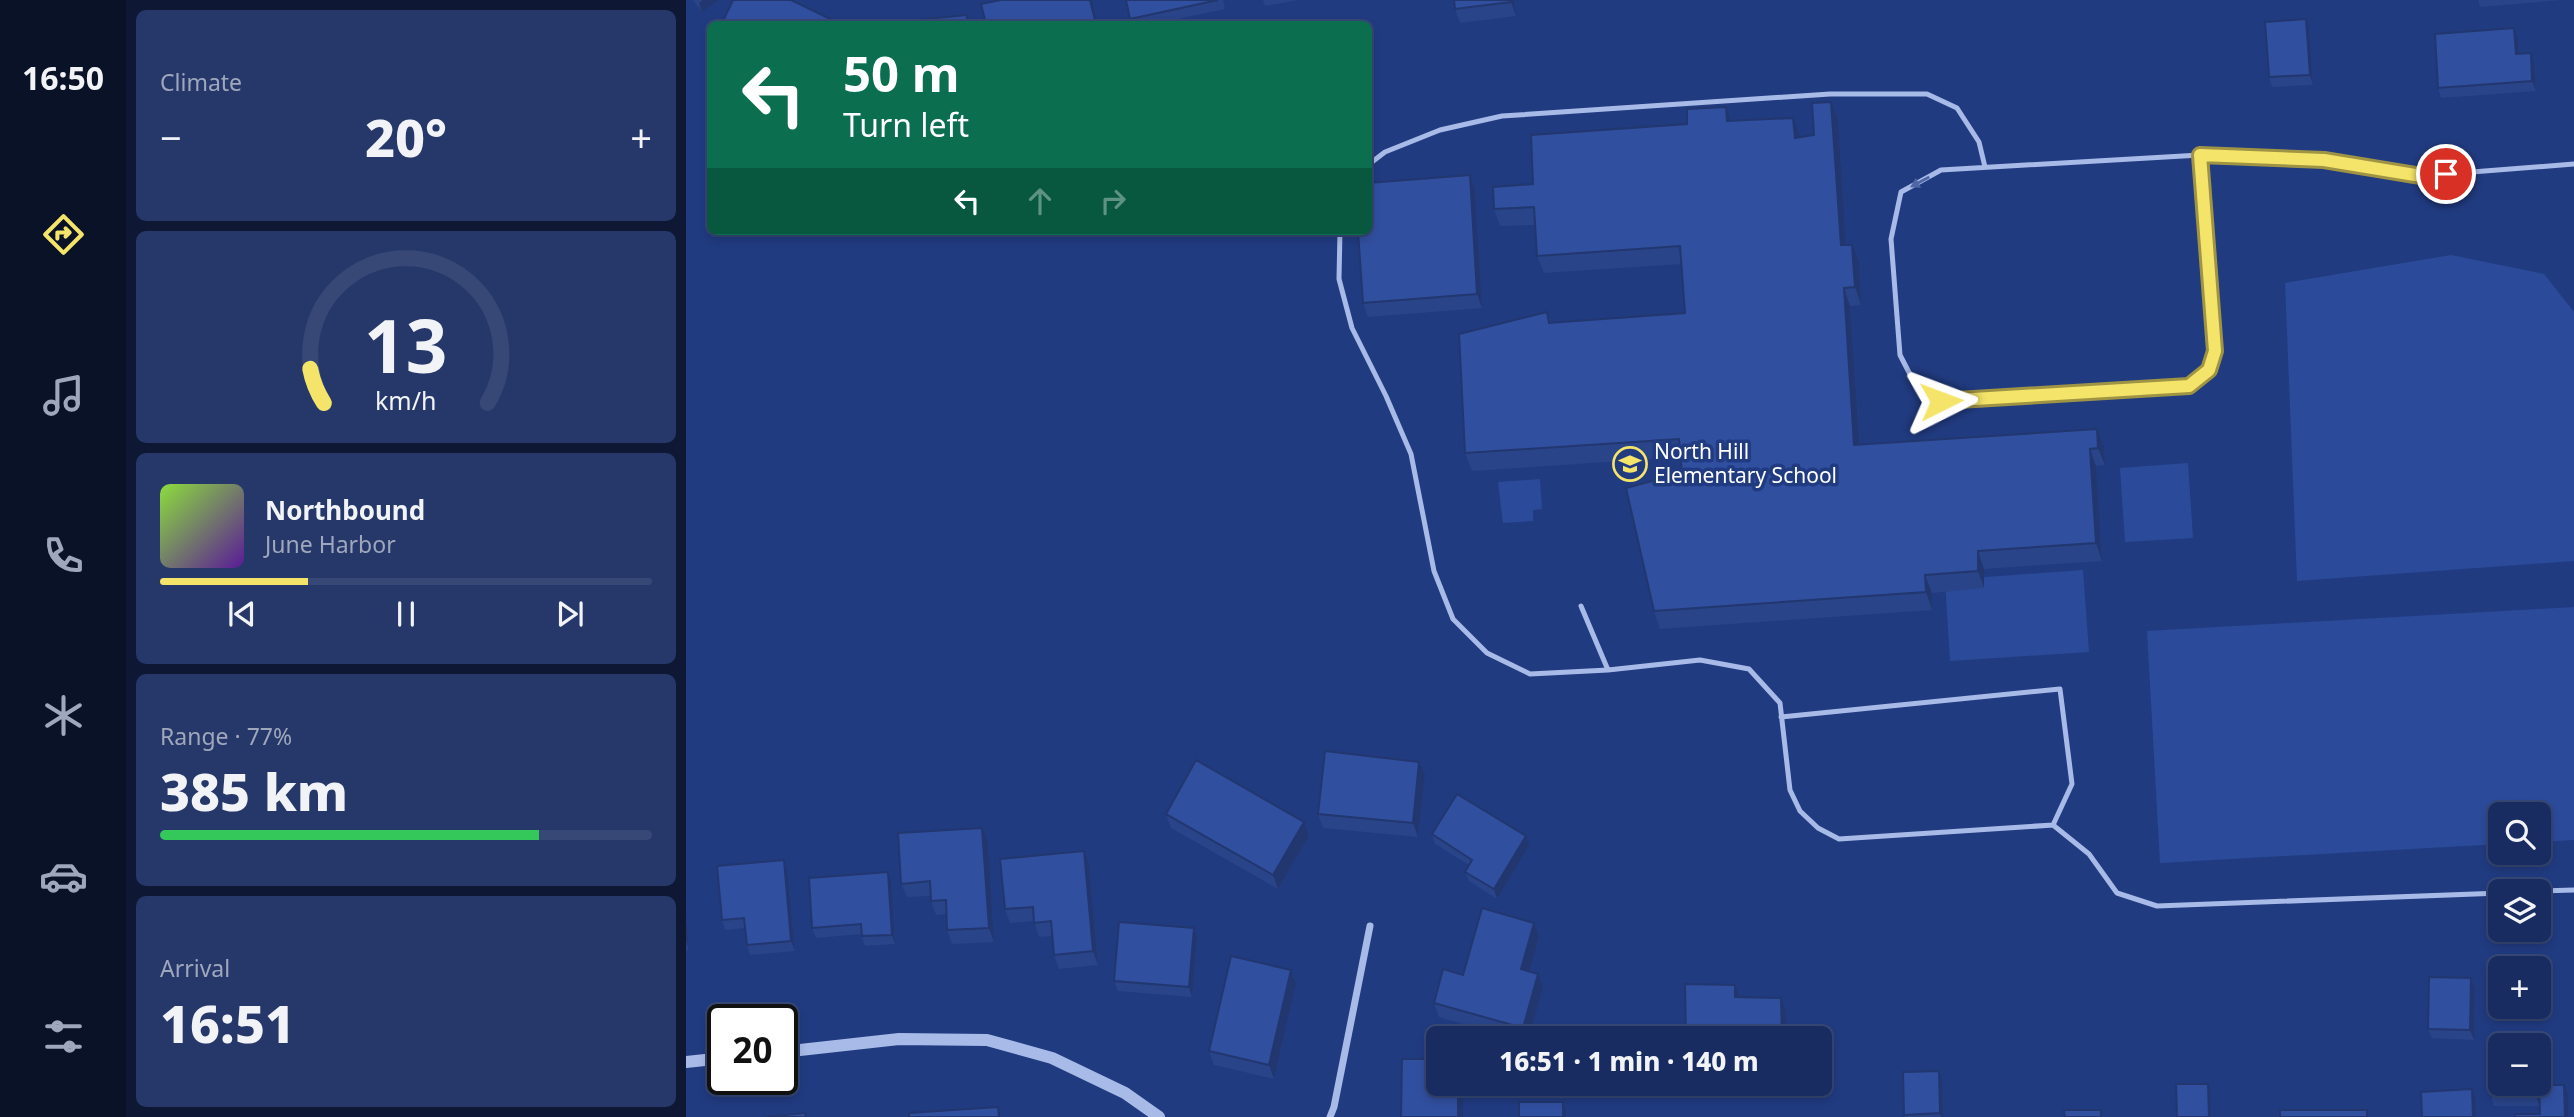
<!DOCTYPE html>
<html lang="en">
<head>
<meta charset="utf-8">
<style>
  body { margin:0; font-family:"Noto Sans",sans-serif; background:#26386a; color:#f1f3f6; height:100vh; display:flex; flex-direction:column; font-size:26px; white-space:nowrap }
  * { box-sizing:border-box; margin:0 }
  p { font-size:23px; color:#9fa7bd }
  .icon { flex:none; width:38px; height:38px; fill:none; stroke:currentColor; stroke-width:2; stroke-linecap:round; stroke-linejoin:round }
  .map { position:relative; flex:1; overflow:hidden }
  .drawer { display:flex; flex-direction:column; gap:10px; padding:10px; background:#0e1835; width:560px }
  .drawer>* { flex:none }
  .guide { position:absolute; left:21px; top:21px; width:665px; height:214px; border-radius:10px; box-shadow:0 4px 10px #0003,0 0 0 2px #374876; background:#0b6e4f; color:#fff; overflow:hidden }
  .tools { position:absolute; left:1802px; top:802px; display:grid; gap:14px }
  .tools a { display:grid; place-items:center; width:63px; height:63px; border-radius:10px; background:#192c61; box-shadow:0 4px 10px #0003,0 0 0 2px #374876; font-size:35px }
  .speed { position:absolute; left:21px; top:1004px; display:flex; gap:14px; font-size:35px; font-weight:700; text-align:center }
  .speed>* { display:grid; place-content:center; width:91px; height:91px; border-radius:50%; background:#192c61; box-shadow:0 4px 10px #0003,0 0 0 2px #374876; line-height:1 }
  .speed .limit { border:4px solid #111; border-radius:10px; background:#fff; color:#111 }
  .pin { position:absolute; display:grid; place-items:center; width:60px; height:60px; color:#fff; margin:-30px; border:4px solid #fff; border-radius:50%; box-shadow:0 2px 7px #0007 }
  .me { position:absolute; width:77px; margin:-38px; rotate:87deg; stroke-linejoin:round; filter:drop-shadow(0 0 5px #0008) }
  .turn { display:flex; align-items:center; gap:24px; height:147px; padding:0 21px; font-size:32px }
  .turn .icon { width:91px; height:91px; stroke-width:2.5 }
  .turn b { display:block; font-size:49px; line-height:60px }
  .lanes { display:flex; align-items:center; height:66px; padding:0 21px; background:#0003; justify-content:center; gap:35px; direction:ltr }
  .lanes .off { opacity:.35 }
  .big { font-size:52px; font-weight:800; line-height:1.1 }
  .drawer .widget { flex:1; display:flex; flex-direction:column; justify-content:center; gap:10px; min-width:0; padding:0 24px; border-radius:10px; background:#26386a }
  .drawer .dial { align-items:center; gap:0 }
  .dial svg { height:182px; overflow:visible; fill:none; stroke:#374876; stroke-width:7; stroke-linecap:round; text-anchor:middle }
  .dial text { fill:#f1f3f6; stroke:none }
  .song { display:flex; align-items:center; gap:21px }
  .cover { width:84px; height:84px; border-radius:10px; background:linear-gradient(135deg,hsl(90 70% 55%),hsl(270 70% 35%)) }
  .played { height:7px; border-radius:4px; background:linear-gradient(90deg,#f4e469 30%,#374876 30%) }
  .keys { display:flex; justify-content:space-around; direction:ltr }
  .heat { display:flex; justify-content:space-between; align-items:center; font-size:38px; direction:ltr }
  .charge { height:10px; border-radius:5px; background:linear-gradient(90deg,#34c759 77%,#374876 0) }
  .trip { position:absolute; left:740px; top:1026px; width:406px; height:70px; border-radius:10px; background:#192c61; box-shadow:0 4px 10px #0003,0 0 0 2px #374876; font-weight:800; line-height:70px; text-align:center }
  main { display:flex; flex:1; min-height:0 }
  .tabs { display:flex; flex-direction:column; width:126px; justify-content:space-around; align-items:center; background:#0a1227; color:#9fa7bd }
  .tabs .icon { width:49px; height:49px }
  .tabs .current { color:#f4e469 }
  .tabs b { font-size:32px; color:#f1f3f6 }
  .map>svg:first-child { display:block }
  .green { fill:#2b4a99 }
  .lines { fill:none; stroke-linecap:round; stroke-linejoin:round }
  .service { stroke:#a8bae8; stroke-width:5 }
  .minor { stroke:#a8bae8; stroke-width:7 }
  .tertiary { stroke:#a8bae8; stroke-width:12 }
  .wall { fill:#2a4489 }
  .shaded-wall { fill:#22376f }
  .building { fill:#314f9f; stroke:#22376f; stroke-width:2 }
  .oneway { fill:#5067a5 }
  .route-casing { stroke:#9f9444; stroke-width:18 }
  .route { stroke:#f4e469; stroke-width:12 }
  .labels { text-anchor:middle; stroke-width:7; stroke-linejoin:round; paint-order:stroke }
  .poi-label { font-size:21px; fill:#fff; stroke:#213b81; text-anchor:start }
</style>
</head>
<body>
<main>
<nav class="tabs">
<b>16:50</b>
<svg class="icon current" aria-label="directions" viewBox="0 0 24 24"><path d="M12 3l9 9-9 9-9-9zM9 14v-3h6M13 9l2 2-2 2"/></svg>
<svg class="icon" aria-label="music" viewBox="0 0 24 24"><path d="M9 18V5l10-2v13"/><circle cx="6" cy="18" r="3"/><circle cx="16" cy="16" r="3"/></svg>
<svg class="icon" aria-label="phone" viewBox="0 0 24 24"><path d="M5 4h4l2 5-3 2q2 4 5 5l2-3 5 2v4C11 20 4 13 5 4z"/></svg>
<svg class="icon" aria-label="climate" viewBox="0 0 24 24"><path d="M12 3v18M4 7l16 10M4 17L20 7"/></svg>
<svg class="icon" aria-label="car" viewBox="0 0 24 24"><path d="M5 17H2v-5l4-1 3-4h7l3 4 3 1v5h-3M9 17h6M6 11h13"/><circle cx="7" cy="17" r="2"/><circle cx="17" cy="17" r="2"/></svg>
<svg class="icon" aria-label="filters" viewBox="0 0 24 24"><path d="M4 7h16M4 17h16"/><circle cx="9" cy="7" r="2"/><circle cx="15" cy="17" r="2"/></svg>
</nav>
<section class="drawer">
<div class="widget"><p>Climate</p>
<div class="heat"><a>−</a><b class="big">20°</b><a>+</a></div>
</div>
<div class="widget dial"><svg viewBox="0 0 100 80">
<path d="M14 69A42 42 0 1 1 86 69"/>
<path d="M14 69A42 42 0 0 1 8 54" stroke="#f4e469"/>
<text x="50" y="56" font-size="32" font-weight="700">13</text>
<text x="50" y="72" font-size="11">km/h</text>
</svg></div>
<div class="widget">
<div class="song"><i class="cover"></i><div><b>Northbound</b><p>June Harbor</p></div></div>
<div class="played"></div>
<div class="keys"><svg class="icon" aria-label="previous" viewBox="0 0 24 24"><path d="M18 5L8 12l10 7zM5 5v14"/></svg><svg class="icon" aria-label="pause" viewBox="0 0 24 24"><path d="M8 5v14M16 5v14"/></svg><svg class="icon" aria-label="next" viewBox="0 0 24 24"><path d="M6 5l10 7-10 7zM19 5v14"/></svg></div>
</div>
<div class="widget"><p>Range · 77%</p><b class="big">385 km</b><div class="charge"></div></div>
<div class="widget"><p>Arrival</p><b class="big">16:51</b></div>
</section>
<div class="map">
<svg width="1888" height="1117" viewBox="0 0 1888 1117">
  <rect width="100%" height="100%" fill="#213b81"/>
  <path class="green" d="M1765 255 1858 274 1888 312V561L1611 581 1599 283Z
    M1502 463 1507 538 1439 542 1434 468Z
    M854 479 856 509 847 510V521L817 523 812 482Z
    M1397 570 1403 652 1264 661 1259 580Z
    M1888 607V840L1853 842V814H1815V844L1474 863 1461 631Z"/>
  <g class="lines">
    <path class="service" d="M1514 155 1529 351 1523 370 1503 386 1255 401 1229 384 1214 355 1205 239 1215 192 1255 170 1514 155 1638 160 1735 176 1888 164
      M682 165 699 152 754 130 816 116 1144 94H1241L1271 108 1293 142 1299 167
      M654 231 653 279 666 328 700 396 725 454 748 571 767 619 801 653 844 674 922 670
      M895 606 922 670 1014 660 1063 669 1094 703 1104 790 1114 811 1132 828 1153 839 1367 825 1403 854 1431 893 1471 906 1815 893
      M1095 717 1374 689 1386 784 1367 825
      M1853 891 1888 890"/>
    <path class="minor" d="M644 1117 648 1107 684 926"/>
    <path class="tertiary" d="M96 1052 213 1039 301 1040 366 1058 439 1093 473 1117
      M0 1062 37 1058"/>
  </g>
  <path class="wall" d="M7 0H33L16 12Z
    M440 0H537L539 9 468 24H446Z
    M577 0H613L579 6Z
    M828 0 830 16 774 23 769 9Z
    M1792 0H1875L1794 7Z
    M1828 28 1832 38 1833 54 1845 53 1848 63 1850 91 1755 98 1752 88Z
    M1623 29 1627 85 1586 87 1583 77Z
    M1145 102 1152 119 1160 245 1173 262 1175 305 1164 306 1174 445 1411 429 1418 446 1419 465 1410 466 1416 561 1298 569V588L1246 593V610L974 629 968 611 996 473 995 457 786 471 779 453 861 312 865 323 999 313 995 264 858 273 851 256 849 225 814 226 808 209 847 184 1045 121 1114 136V137L1128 135Z
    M784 175 789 189 796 308 682 317 677 303Z
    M739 775 732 837 637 828 632 814Z
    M480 814 623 836 592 889 485 828Z
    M746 834 843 846 811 899 783 881 779 872 783 865 749 844Z
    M302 842 308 942 266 944 261 930 260 914 250 915 245 901 244 896 221 897 215 884Z
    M98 860 101 869 109 951 64 955 61 945 59 928 39 930 36 920Z
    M403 865 412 965 373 969 368 955 366 936 353 937 348 921 324 923 319 909Z
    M205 882 209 944 179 946 175 934 130 938 126 928Z
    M0 915 3 950 0 951Z
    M848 923 853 937 843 971 857 988 843 1038H827L753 1017 748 1003 777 975Z
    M508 928 511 937 506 997 432 991 428 981Z
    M605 970 610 984 588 1079 528 1065 523 1051Z
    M1785 978 1789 988 1788 1040 1746 1038 1742 1029Z
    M1851 1037 1854 1047V1085H1878L1882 1095V1117L1854 1114V1106H1808L1805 1096Z
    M1256 1081 1257 1117H1219L1218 1115Z"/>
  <path class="shaded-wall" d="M17 0H33L16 12 13 3Z
    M404 0H406L411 24H410Z
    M825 0H828L830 16 825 2Z
    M1620 19 1623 29 1627 85 1624 75Z
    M1828 28 1832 38 1833 64 1830 54Z
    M1845 53 1848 63 1850 91 1846 81Z
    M1145 102 1152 119 1161 262 1155 245Z
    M1040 107 1046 125 1041 121Z
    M1107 118 1114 136 1115 155 1109 138Z
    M784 175 789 189 796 308 791 294Z
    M1166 245 1173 262 1175 305 1169 287Z
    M1158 288 1164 306 1175 463 1168 445Z
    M1411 429 1418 446 1419 465 1412 448Z
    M1404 449 1410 466 1416 561 1410 543Z
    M1292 551 1298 569V588L1292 571Z
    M1239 575 1246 593V610L1240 592Z
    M733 762 739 775 732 837 727 823Z
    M618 822 623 836 592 889 587 875Z
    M296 828 302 842 308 942 303 928Z
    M840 836 843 846 811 899 808 889Z
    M398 851 403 865 412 965 407 951Z
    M98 860 101 869 109 951 105 941Z
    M202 872 205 882 209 944 206 935Z
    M0 915 3 950 0 941Z
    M848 923 853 937 840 983 835 969Z
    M508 928 511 937 506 997 503 987Z
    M605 970 610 984 588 1079 583 1065Z
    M852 974 857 988 843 1038H840L837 1028Z
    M1785 978 1789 988 1788 1040 1784 1030Z
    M1049 985 1054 998 1049 997Z
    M1095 998 1100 1012 1101 1038H1096Z
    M1851 1037 1854 1047V1106L1850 1096V1083H1853V1045H1851Z
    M1253 1071 1256 1081 1257 1117H1255L1254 1113Z
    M772 1083H777V1117H772Z
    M1522 1084 1524 1089 1525 1117H1523Z
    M1878 1085 1882 1095V1117H1879Z
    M1786 1089 1789 1099 1790 1117H1787Z
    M877 1102 880 1112V1117H877Z"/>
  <path class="building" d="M47 0H105L155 24H38L36 23Z
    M315 0H404L410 24H300L295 4Z
    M440 0H532L444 19Z
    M768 0H825V2L769 9Z
    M281 15V24H188Z
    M1620 19 1624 75 1583 77 1579 22Z
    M1828 28 1830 54 1845 53 1846 81 1752 88 1749 34Z
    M1145 102 1155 245H1166L1169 287 1158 288 1168 445 1411 429 1412 448 1404 449 1410 543 1292 551V571L1239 575 1240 592 968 611 940 488 996 473 993 439 779 453 773 334 861 312 863 323 999 313 994 246 851 256 848 207 808 209 807 187 847 184 845 135 1001 124V109L1040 107 1041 121 1107 118 1109 138 1128 135 1126 103Z
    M784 175 791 294 677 303 672 231H682V183Z
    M639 751 733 762 727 823 632 814Z
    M510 760 618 822 587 875 480 814Z
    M771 794 840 836 808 889 779 872 786 860 746 834Z
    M296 828 303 928 261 930 260 900 245 901 244 881 215 884 212 833Z
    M398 851 407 951 368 955 365 921 348 923 347 907 319 909 314 859Z
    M98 860 105 941 61 945 58 918 36 920 31 866Z
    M202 872 206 935 176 936 175 924 126 928 123 878Z
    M796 908 848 923 835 969 852 974 837 1028 748 1003 757 969 777 975Z
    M433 922 508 928 503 987 428 981Z
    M545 956 605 970 583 1065 523 1051Z
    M1743 977 1785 978 1784 1030 1742 1029Z
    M999 984 1049 985V997L1095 998 1096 1038H1000Z
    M1805 1037H1851V1045H1815V1083H1850V1096H1805Z
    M716 1059H752V1083H772V1117H715Z
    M1253 1071 1254 1113 1218 1115 1217 1072Z
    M1490 1084H1522L1523 1117H1491Z
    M1853 1085H1878L1879 1117H1829V1114H1854Z
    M1786 1089 1787 1117H1736L1735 1092Z
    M833 1102H877V1117H833Z
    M312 1107 313 1117H223V1113Z
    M1378 1110H1415V1117H1379Z
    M1594 1110H1681V1117H1594Z
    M119 1113 120 1117H80Z"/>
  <defs><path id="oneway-solid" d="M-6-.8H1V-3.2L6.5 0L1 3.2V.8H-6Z" transform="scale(1.75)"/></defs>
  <use class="oneway" href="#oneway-solid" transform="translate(1234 182) rotate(152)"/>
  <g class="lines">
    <g class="route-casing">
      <path id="route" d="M1255 401 1503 386 1523 370 1529 351 1514 155 1638 160 1735 176 1760 174"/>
    </g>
    <use href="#route" class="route"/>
  </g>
  <defs>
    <g id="school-ring" transform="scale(1.75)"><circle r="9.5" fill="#213b81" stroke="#f4e469" stroke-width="1.5"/><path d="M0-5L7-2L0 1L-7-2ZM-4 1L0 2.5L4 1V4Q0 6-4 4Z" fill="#f4e469"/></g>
  </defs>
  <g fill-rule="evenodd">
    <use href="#school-ring" x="944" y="464"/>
  </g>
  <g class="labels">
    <g class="poi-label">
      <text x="968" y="459">North Hill<tspan x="968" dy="24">Elementary School</tspan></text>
    </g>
  </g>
</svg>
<div class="tools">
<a><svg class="icon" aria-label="search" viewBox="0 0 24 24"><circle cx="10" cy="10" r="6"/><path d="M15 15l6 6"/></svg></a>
<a><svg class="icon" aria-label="layers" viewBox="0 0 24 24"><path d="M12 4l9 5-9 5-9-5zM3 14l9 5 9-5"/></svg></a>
<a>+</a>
<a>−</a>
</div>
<div class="speed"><div class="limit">20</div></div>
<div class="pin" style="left:1760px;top:174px;background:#d93025"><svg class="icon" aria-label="arrive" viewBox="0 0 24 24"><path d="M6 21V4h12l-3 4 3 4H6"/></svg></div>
<svg class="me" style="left:1255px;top:401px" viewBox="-20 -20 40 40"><path d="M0-17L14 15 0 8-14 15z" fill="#f4e469" stroke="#fff" stroke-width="4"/></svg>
<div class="trip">16:51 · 1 min · 140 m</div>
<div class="guide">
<div class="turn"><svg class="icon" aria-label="left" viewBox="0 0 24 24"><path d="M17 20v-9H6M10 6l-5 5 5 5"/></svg><div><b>50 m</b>Turn left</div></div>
<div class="lanes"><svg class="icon" aria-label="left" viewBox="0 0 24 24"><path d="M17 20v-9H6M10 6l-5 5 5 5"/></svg><svg class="icon off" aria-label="ahead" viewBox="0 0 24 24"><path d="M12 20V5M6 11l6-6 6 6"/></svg><svg class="icon off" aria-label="right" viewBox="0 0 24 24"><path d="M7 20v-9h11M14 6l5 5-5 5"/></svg></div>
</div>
</div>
</main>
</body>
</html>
